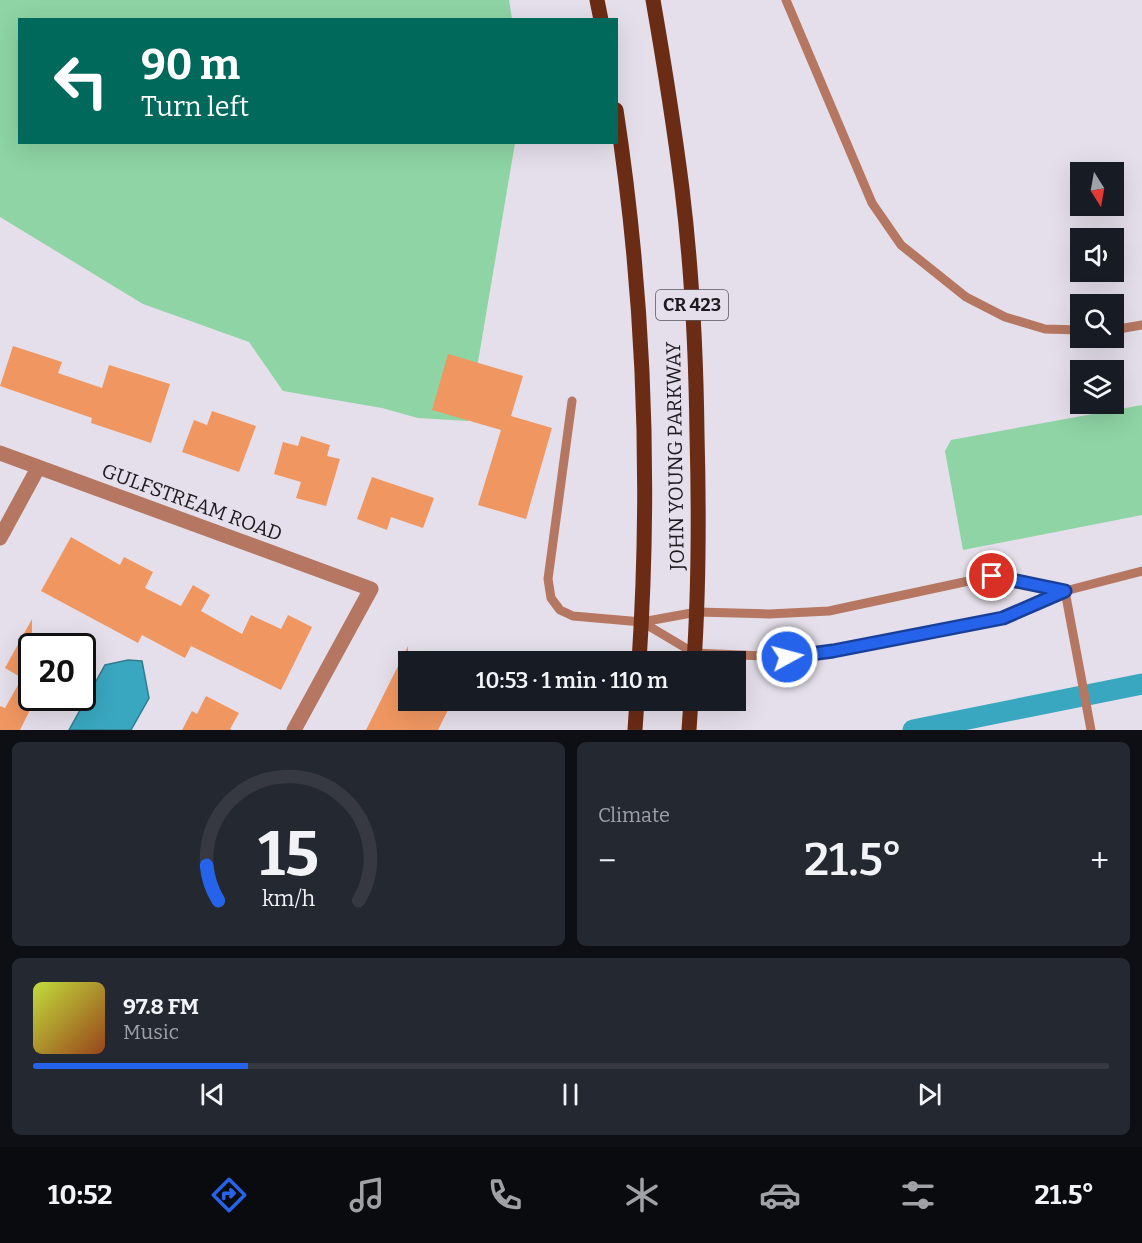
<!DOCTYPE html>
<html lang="en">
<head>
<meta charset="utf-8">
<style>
  body { margin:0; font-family:Bitter,serif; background:#242831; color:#f1f3f6; height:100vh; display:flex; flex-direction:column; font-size:22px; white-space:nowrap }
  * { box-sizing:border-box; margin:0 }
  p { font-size:20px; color:#9ea1a6 }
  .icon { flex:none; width:33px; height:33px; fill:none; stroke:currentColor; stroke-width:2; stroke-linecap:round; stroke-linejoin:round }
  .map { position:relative; height:730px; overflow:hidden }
  .side { display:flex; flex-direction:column; gap:12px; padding:12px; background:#0d0f14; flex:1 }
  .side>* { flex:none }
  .banner { position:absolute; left:18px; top:18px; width:600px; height:126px; border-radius:0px; box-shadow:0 6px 24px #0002; background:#00695c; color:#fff; overflow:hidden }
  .needle { width:39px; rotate:169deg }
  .controls { position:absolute; left:1070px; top:162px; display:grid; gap:12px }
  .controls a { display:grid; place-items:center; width:54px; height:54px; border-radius:0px; background:#171b24; box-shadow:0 6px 24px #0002; font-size:30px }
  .speed { position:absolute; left:18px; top:633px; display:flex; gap:12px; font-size:30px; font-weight:700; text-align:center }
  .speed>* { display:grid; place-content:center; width:78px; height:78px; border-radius:50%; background:#171b24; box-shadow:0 6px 24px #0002; line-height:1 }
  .speed .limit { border:3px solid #111; border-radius:9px; background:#fff; color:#111 }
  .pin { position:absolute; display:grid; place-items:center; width:51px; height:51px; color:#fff; margin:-26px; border:3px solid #fff; border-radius:50%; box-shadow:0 2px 6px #0007 }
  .me { position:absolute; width:66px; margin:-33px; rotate:83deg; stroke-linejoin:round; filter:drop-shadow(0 0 4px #0008) }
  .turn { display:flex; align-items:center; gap:21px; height:126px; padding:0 24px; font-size:27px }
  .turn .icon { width:78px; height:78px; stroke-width:2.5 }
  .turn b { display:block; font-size:42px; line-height:51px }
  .big { font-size:45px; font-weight:600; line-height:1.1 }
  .side .tile { flex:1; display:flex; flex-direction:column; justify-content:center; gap:9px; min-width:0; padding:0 21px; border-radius:9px; background:#242831 }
  .side .dial { align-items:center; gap:0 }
  .dial svg { height:156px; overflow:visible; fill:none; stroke:#363941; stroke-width:7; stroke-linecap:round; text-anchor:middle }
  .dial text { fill:#f1f3f6; stroke:none }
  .song { display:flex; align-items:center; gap:18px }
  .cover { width:72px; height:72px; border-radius:9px; background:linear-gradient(135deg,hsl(70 70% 55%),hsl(20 70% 35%)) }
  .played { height:6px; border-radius:3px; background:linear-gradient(90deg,#2563eb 20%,#363941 20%) }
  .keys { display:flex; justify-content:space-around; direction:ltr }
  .heat { display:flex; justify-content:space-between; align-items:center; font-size:33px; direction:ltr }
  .side .tiles { flex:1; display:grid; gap:12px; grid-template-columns:1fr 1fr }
  .tile:last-child { grid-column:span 2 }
  .trip { position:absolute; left:398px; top:651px; width:348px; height:60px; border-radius:0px; background:#171b24; box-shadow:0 6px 24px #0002; font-weight:600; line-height:60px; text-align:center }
  .tab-bar { display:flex; height:96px; justify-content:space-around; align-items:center; background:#090b0e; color:#9ea1a6 }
  .tab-bar .icon { width:42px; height:42px }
  .tab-bar .selected { color:#2563eb }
  .tab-bar b { font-size:27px; color:#f1f3f6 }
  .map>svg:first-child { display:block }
  .green { fill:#8ed4a4 }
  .water { fill:#3aa7c0; stroke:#317d8f; stroke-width:1.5 }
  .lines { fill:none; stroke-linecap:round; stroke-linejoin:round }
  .canal { stroke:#3aa7c0; stroke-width:21 }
  .building { fill:#f09761 }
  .service { stroke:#b57761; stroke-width:9 }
  .minor { stroke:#b57761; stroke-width:15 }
  .primary { stroke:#6b2c15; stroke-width:15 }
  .route-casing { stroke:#184099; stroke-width:15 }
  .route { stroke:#2563eb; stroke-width:10 }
  .labels { text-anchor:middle; stroke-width:6; stroke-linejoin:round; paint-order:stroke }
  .shield { fill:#e4dfea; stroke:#58555b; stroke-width:1.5 }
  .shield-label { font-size:18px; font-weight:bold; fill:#1c1a1e }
  .street-label { font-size:20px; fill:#1c1a1e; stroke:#e4dfea }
</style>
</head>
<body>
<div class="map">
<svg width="1142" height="730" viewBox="0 0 1142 730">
  <rect width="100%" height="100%" fill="#e4dfea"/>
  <path class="green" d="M0 0H509L512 19 20 20V142L515 143 468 421 418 418 382 408 283 391 249 342 143 304 0 217Z
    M1142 405V515L963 550 945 451 951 440Z"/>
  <path class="water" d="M128 660 142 661 149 698 131 730H69L105 665Z"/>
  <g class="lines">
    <path class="canal" d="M913 730 1142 684"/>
  </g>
  <path class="building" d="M13 346 62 362 58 373 102 388 109 365 170 384 151 443 91 423 92 418 0 386Z
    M448 354 523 376 511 416 552 428 526 519 478 505 501 430 432 410Z
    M212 411 256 426 239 472 182 452 194 420 207 425Z
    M301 436 330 445 327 456 340 459 326 506 296 498 301 482 274 474 283 442 298 446Z
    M372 477 434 498 423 528 391 517 387 530 357 519Z
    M71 537 120 565 124 557 153 572 145 588 181 606 193 585 210 595 201 611 242 634 251 615 281 629 288 615 312 627 281 690 191 646 185 658 142 635 138 643 41 591Z
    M32 619V706L20 730H0V706L5 708 22 678 5 668Z
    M408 646V700H453L438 730H366Z
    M206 696 239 713 230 729 232 730H182L192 711 197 714Z"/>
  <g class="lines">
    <path class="service" d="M786 0 872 203 901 245 966 297 1005 317 1045 329 1080 330
      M1113 330 1142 325
      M572 401 548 579 551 598 560 610 573 616 642 622 697 612 769 614 829 611 992 576 1065 591
      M1065 591 1091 730
      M642 622 694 653 787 657 833 651 1003 618 1065 591 1142 571"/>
    <path class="minor" d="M0 453 371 589 294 730
      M0 538 38 468"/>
    <path class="primary" d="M597 0 601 20
      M653 0C664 63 674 126 682 189 692 270 696 352 697 434 699 510 699 586 694 662
      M616 110C644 292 651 478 639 662
      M635 730 637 700
      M689 730 691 700"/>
  </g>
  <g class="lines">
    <g class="route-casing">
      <path id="route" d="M787 657 833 651 1003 618 1065 591 992 576"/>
    </g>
    <use href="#route" class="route"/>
  </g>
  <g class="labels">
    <rect class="shield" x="656" y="290" width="72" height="30" rx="4.5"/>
    <g class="shield-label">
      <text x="692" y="311">CR 423</text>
    </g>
    <g class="street-label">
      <text transform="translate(675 456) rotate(-91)" y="7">JOHN YOUNG PARKWAY</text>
      <text transform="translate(192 502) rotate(20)" y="7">GULFSTREAM ROAD</text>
    </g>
  </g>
</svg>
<div class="controls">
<a><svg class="needle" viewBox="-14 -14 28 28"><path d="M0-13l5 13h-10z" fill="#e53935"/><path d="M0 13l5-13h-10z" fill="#9ea1a6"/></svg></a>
<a><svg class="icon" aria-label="sound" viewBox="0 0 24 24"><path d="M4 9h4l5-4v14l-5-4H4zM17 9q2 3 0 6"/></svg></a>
<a><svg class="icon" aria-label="search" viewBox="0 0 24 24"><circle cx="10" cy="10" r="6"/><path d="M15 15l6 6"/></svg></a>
<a><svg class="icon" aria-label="layers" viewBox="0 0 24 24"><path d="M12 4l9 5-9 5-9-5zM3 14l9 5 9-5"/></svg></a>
</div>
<div class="speed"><div class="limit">20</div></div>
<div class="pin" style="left:992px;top:576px;background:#d93025"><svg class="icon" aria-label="arrive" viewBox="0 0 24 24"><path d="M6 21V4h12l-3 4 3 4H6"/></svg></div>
<svg class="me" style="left:787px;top:657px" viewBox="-20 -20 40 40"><circle r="17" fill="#2563eb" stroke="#fff" stroke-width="3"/><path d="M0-11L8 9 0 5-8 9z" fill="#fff"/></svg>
<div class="trip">10:53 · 1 min · 110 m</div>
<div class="banner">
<div class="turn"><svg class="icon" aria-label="left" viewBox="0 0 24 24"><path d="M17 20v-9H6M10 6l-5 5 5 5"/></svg><div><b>90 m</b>Turn left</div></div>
</div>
</div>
<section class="side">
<div class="tiles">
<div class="tile dial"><svg viewBox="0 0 100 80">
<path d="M14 69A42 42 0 1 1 86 69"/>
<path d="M14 69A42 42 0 0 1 8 51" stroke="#2563eb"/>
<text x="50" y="56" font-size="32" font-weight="700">15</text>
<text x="50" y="72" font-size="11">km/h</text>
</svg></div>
<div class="tile"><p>Climate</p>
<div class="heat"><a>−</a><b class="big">21.5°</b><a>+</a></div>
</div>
<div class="tile">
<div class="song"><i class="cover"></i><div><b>97.8 FM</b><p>Music</p></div></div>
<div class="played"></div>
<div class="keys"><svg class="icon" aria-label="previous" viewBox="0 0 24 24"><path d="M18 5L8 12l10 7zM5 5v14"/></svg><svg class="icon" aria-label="pause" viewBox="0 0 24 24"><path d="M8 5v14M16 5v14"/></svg><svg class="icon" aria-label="next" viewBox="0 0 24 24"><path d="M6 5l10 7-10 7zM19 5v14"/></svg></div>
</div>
</div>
</section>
<nav class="tab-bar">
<b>10:52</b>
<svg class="icon selected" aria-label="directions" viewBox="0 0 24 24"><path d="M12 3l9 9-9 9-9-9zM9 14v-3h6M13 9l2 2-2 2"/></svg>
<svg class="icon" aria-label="music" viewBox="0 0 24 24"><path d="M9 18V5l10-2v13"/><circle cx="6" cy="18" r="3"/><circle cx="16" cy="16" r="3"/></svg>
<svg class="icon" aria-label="phone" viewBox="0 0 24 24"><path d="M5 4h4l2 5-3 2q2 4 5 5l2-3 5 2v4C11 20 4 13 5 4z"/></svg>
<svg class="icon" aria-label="climate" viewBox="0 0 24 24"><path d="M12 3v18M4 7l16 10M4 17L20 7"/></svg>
<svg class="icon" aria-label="car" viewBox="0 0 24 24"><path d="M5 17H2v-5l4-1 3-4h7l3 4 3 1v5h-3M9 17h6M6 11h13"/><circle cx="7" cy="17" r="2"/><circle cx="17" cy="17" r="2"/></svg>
<svg class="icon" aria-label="filters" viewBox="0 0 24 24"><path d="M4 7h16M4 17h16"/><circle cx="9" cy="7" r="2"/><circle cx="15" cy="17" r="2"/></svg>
<b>21.5°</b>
</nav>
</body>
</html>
